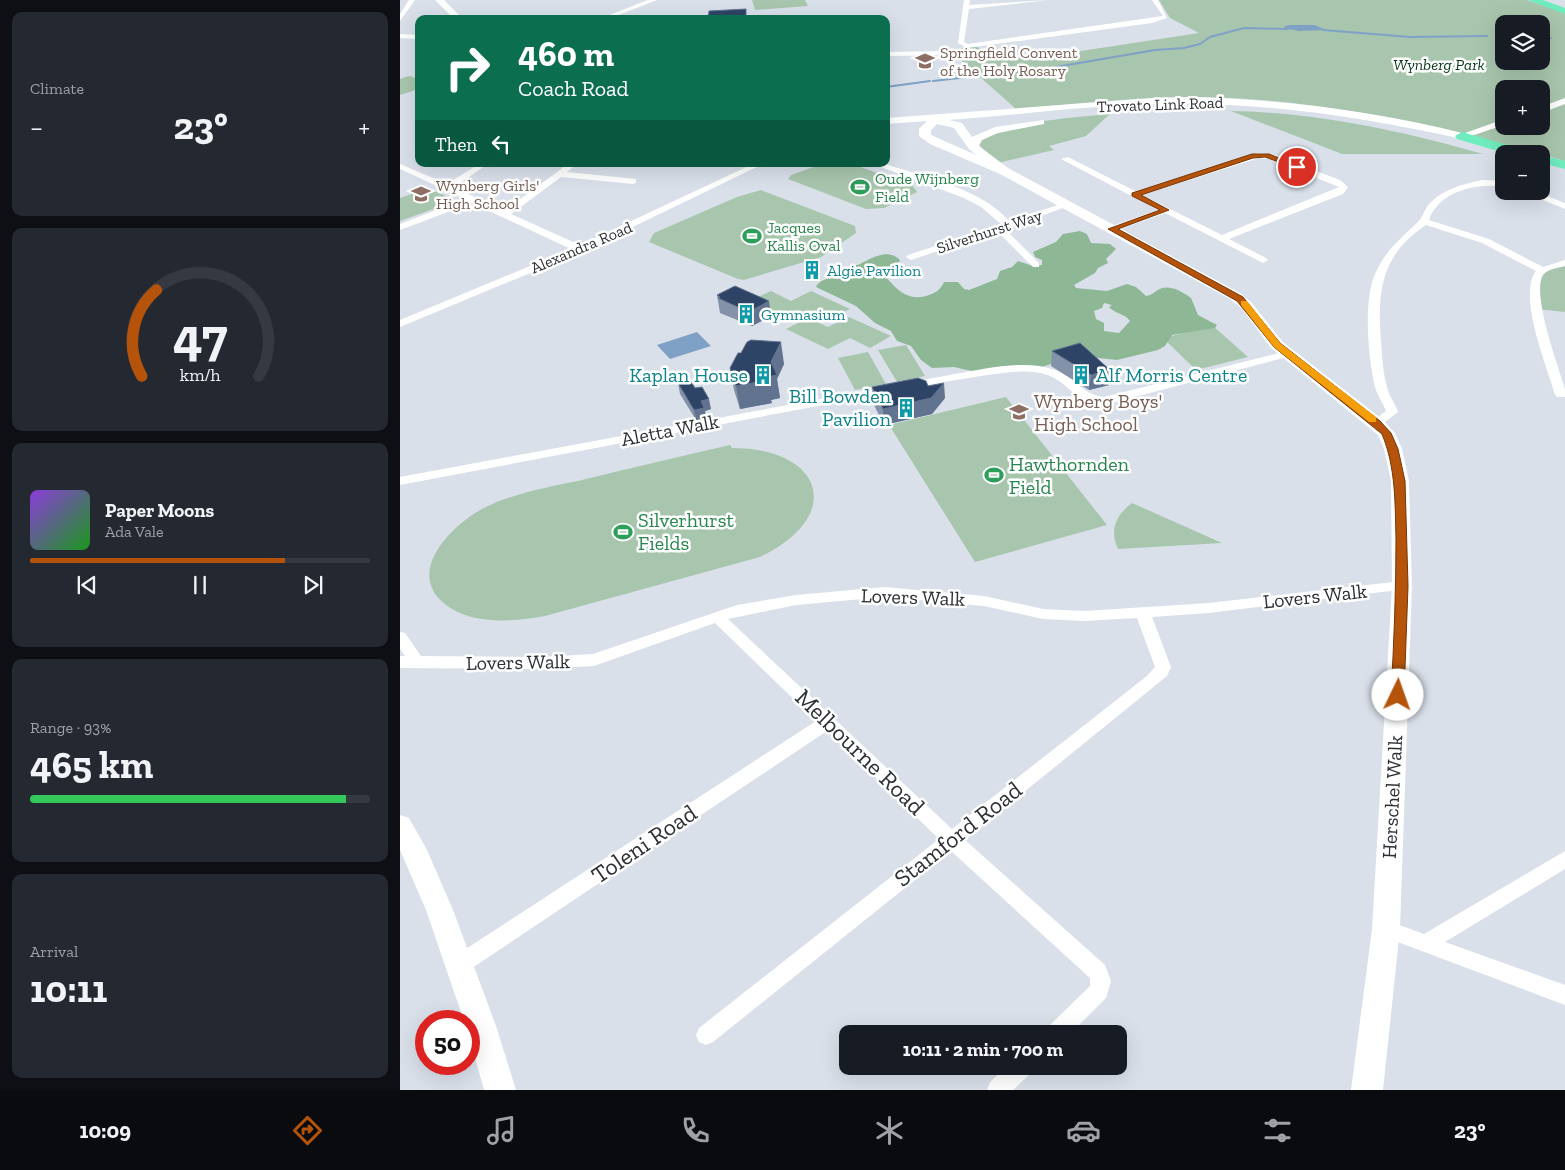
<!DOCTYPE html>
<html lang="en">
<head>
<meta charset="utf-8">
<style>
  body { margin:0; font-family:"Zilla Slab",serif; background:#242831; color:#f1f3f6; height:100vh; display:flex; flex-direction:column; font-size:19px; white-space:nowrap }
  * { box-sizing:border-box; margin:0 }
  p { font-size:16px; color:#9ea1a6 }
  .icon { flex:none; width:28px; height:28px; fill:none; stroke:currentColor; stroke-width:2; stroke-linecap:round; stroke-linejoin:round }
  .map { position:relative; flex:1; overflow:hidden }
  .details { display:flex; flex-direction:column; gap:12px; padding:12px; background:#0d0f14; width:400px }
  .details>* { flex:none }
  .top-card { position:absolute; left:15px; top:15px; width:475px; height:152px; border-radius:10px; box-shadow:0 5px 20px #0002; background:#0b6e4f; color:#fff; overflow:hidden }
  .controls { position:absolute; left:1095px; top:15px; display:grid; gap:10px }
  .controls a { display:grid; place-items:center; width:55px; height:55px; border-radius:10px; background:#171b24; box-shadow:0 5px 20px #0002; font-size:25px }
  .speed { position:absolute; left:15px; top:1010px; display:flex; gap:10px; font-size:25px; font-weight:700; text-align:center }
  .speed>* { display:grid; place-content:center; width:65px; height:65px; border-radius:50%; background:#171b24; box-shadow:0 5px 20px #0002; line-height:1 }
  .speed .limit { border:8px solid #d22; background:#fff; color:#111 }
  .pin { position:absolute; display:grid; place-items:center; width:42px; height:42px; color:#fff; margin:-21px; border:2px solid #fff; border-radius:50%; box-shadow:0 1px 5px #0007 }
  .me { position:absolute; width:55px; margin:-28px; rotate:3deg; stroke-linejoin:round; filter:drop-shadow(0 0 4px #0008) }
  .turn { display:flex; align-items:center; gap:18px; height:105px; padding:0 20px; font-size:22px }
  .turn .icon { width:65px; height:65px; stroke-width:2.5 }
  .turn b { display:block; font-size:35px; line-height:42px }
  .then { display:flex; align-items:center; height:48px; padding:0 20px; background:#0003; gap:10px; font-size:19px }
  .big { font-size:38px; font-weight:800; line-height:1.1 }
  .details .widget { flex:1; display:flex; flex-direction:column; justify-content:center; gap:8px; min-width:0; padding:0 18px; border-radius:10px; background:#242831 }
  .details .dial { align-items:center; gap:0 }
  .dial svg { height:130px; overflow:visible; fill:none; stroke:#363941; stroke-width:7; stroke-linecap:round; text-anchor:middle }
  .dial text { fill:#f1f3f6; stroke:none }
  .song { display:flex; align-items:center; gap:15px }
  .cover { width:60px; height:60px; border-radius:8px; background:linear-gradient(135deg,hsl(270 70% 55%),hsl(120 70% 35%)) }
  .played { height:5px; border-radius:2px; background:linear-gradient(90deg,#b45309 75%,#363941 75%) }
  .keys { display:flex; justify-content:space-around; direction:ltr }
  .heat { display:flex; justify-content:space-between; align-items:center; font-size:28px; direction:ltr }
  .charge { height:8px; border-radius:4px; background:linear-gradient(90deg,#34c759 93%,#363941 0) }
  .trip { position:absolute; left:439px; top:1025px; width:288px; height:50px; border-radius:10px; background:#171b24; box-shadow:0 5px 20px #0002; font-weight:800; line-height:50px; text-align:center }
  .tabs { display:flex; height:80px; justify-content:space-around; align-items:center; background:#090b0e; color:#9ea1a6 }
  .tabs .icon { width:35px; height:35px }
  .tabs .current { color:#b45309 }
  .tabs b { font-size:22px; color:#f1f3f6 }
  main { display:flex; flex:1; min-height:0 }
  .map>svg:first-child { display:block }
  .green { fill:#a8c6ad; fill-rule:evenodd }
  .forest { fill:#8eb796; fill-rule:evenodd }
  .water { fill:#7fa1c6 }
  .lines { fill:none; stroke-linecap:round; stroke-linejoin:round }
  .stream-far1 { stroke:#7fa1c6; stroke-width:2 }
  .stream { stroke:#7fa1c6; stroke-width:2.5 }
  .minor { fill:#fff; fill-rule:evenodd }
  .tertiary { fill:#fff; fill-rule:evenodd }
  .secondary { fill:#fff; fill-rule:evenodd }
  .trunk { fill:#6fecbe; fill-rule:evenodd }
  .wall { fill:#8392a8 }
  .shaded-wall { fill:#61738e }
  .building { fill:#2d4466; stroke:#61738e }
  .route { fill:#b45309; stroke:#753606 }
  .slow { fill:#f59e0b }
  .labels { text-anchor:middle; stroke-width:5; stroke-linejoin:round; paint-order:stroke }
  .far-education-label { font-size:16px; fill:#785e54; stroke:#fff; text-anchor:start }
  .far-park-label { font-size:16px; font-style:italic; fill:#063818; stroke:#fff }
  .far-street-label { font-size:16px; fill:#2c2f33; stroke:#fff }
  .far-leisure-label { font-size:16px; fill:#27864d; stroke:#fff; text-anchor:start }
  .far-culture-label { font-size:16px; fill:#0d838f; stroke:#fff; text-anchor:start }
  .culture-label { font-size:20px; fill:#0d838f; stroke:#fff; text-anchor:end }
  .education-label { font-size:20px; fill:#785e54; stroke:#fff; text-anchor:start }
  .street-label { font-size:20px; fill:#2c2f33; stroke:#fff }
  .leisure-label { font-size:20px; fill:#27864d; stroke:#fff; text-anchor:start }
  .near-street-label { font-size:24px; fill:#2c2f33; stroke:#fff }
</style>
</head>
<body>
<main>
<section class="details">
<div class="widget"><p>Climate</p>
<div class="heat"><a>−</a><b class="big">23°</b><a>+</a></div>
</div>
<div class="widget dial"><svg viewBox="0 0 100 80">
<path d="M14 69A42 42 0 1 1 86 69"/>
<path d="M14 69A42 42 0 0 1 23 16" stroke="#b45309"/>
<text x="50" y="56" font-size="32" font-weight="700">47</text>
<text x="50" y="72" font-size="11">km/h</text>
</svg></div>
<div class="widget">
<div class="song"><i class="cover"></i><div><b>Paper Moons</b><p>Ada Vale</p></div></div>
<div class="played"></div>
<div class="keys"><svg class="icon" aria-label="previous" viewBox="0 0 24 24"><path d="M18 5L8 12l10 7zM5 5v14"/></svg><svg class="icon" aria-label="pause" viewBox="0 0 24 24"><path d="M8 5v14M16 5v14"/></svg><svg class="icon" aria-label="next" viewBox="0 0 24 24"><path d="M6 5l10 7-10 7zM19 5v14"/></svg></div>
</div>
<div class="widget"><p>Range · 93%</p><b class="big">465 km</b><div class="charge"></div></div>
<div class="widget"><p>Arrival</p><b class="big">10:11</b></div>
</section>
<div class="map">
<svg width="1165" height="1090" viewBox="0 0 1165 1090">
  <rect width="100%" height="100%" fill="#d9e0ea"/>
  <path class="green" d="M352 0H405L408 6 355 10Z
    M759 0H1127L1165 13V161C1048 127 915 97 793 97 734 97 675 104 616 109L554 54 555 49 576 46 595 60 648 56 799 33 770 18ZM1104 24H1141V61H1104ZM1104 89H1141V126H1104Z
    M9 76 19 79V89L0 95V79Z
    M831 111C913 112 1004 131 1083 154H942Z
    M710 114 686 136 649 146 654 150 597 163 577 143C599 122 679 117 710 114Z
    M422 164H452L513 186 517 192 484 208 466 209 388 179 391 175Z
    M29 188 56 201 0 221V198Z
    M361 190 455 226 456 233 421 257 344 280 338 279 249 242 254 233 337 197Z
    M1165 263V312L1136 309 1134 275 1140 268Z
    M371 291 391 301 411 291 450 309 429 319 410 310 388 321 350 301Z
    M449 317 491 336 470 348 450 338 428 349 386 329 408 318 428 327Z
    M813 326 848 357 796 370 763 338Z
    M506 345 525 376 497 382 478 350Z
    M468 352 486 384 455 390 438 358Z
    M606 397 707 525 575 562 489 425Z
    M330 445 332 448C422 448 447 515 360 557L145 616C115 621 80 625 52 609 0 578 49 526 84 508 114 493 149 487 182 480 231 468 281 456 330 445Z
    M732 503 822 543 718 549C709 530 716 515 732 503Z"/>
  <path class="forest" d="M680 231 687 234 691 243 710 244 716 249 706 259 708 263 698 268 695 273 674 285 676 288 707 291 727 284 736 287 746 296C753 295 755 291 760 289 770 284 783 292 791 298L798 315 817 325 815 328 772 335 765 346 758 350 717 360 689 357 657 362 642 367 576 372 554 367 532 368 521 360 511 346 497 341 491 331 475 323 456 306 416 287C419 279 435 277 443 273 445 272 446 269 449 267 452 265 457 266 460 264 473 258 487 248 500 260L496 267 482 270V272C495 288 507 303 529 295 537 292 540 290 544 282H558L564 289 569 290 597 279 600 271 612 267 618 261 633 266 642 265V260L635 257 633 252 656 242 663 234ZM704 303 712 305 709 307C715 314 725 313 730 321L719 333 704 331V323L696 319 694 311 702 308Z"/>
  <path class="water" d="M890 25H914L927 30 899 31 884 28 885 26Z
    M297 332 311 346 270 359 257 345Z"/>
  <g class="lines">
    <path class="stream-far1" d="M923 30 1010 37 1087 36
      M1141 38H1151
      M533 81 650 68 755 50 784 48 800 44 810 37 844 28 888 29
      M486 87 530 81"/>
    <path class="stream" d="M17 128 19 129"/>
    <path class="minor" d="M9 0H15L0 21V14Z
      M248 0H257L208 19H199Z
      M564 0H570L569 5 649 0 569 9 564 42 568 44 763 16 752 0H758L767 18 752 23 567 48 558 43Z
      M486 52 551 51 554 53 551 55 486 56Z
      M859 153 874 155 940 180 948 187 943 194 829 239 866 258 868 260 863 263 765 213 715 231H709V227L758 210 661 159 668 157 735 191ZM859 158 869 159 939 187 822 235 742 195Z
      M0 164 47 184 79 164H88L54 187 104 211 168 164H177L167 172 236 179V183L233 184 161 177 111 214 180 245 353 164H363L183 251 0 327V320L171 249 72 203 0 230V224L65 199 0 169Z
      M473 164H485C525 177 580 188 609 221L664 203 671 205 605 229 639 263V267H633L597 231 511 260 506 257 508 255 601 224 581 207 564 198Z
      M1082 180 1104 181V187C1077 182 1038 192 1029 220L1089 239 1143 267 1165 260V266C1158 268 1145 269 1142 277 1133 298 1158 366 1165 389V397H1157L1155 395C1147 366 1117 296 1136 271L1082 243 1026 225C981 255 977 291 981 341 982 356 983 373 987 387 989 396 995 403 998 412L980 426H972L970 423 986 411C983 403 977 395 975 387 968 359 963 300 975 274 985 251 1001 238 1018 222 1023 217 1025 208 1030 203 1043 189 1064 184 1082 180Z
      M1121 191H1134L1165 203V209Z
      M887 351 892 354 891 356 704 405C670 401 671 383 647 375 624 366 580 377 555 380L0 485V477L555 374C585 369 625 359 655 370 674 376 682 395 704 397Z
      M1002 581 1009 586 1007 589 809 613 752 617 771 667 767 676 565 840 705 965 711 981 706 998 670 1034H645L648 1027 690 986V978L551 851 313 1042 306 1045 299 1042 296 1035 299 1028 539 839 427 731 66 972 59 974 52 972 49 965 52 958 416 721 315 623 194 666 140 669 0 668V656H5L0 649V632L5 633 21 656 140 657 193 654 337 605 396 595 485 587 584 596 643 609 684 611 809 603ZM485 597 584 606 643 619 684 621 737 618 755 667 747 676 552 829 328 619 396 605Z
      M1165 851V869L1045 942 1165 985V1005L979 935 976 929 979 923 986 920 1024 934Z
      M607 1066H633L630 1074 613 1090H587L590 1082Z"/>
    <path class="tertiary" d="M0 34 19 35V39L0 38Z
      M1165 98V104L1141 113V107Z
      M1104 119V125L1062 139 1057 136Z"/>
    <path class="secondary" d="M35 0H44L63 19H54Z
      M793 97C885 100 977 111 1066 134L1068 136 1062 139C974 120 886 105 795 104 713 102 630 114 549 120L562 123 572 137 595 127 644 120V124L598 133 582 140 579 146 608 168 840 293 852 303 883 342 982 419 995 433 1002 449 1009 481 1012 586 1000 929 983 1090H951L972 929 992 586 991 481 984 449 978 435 871 348 842 309 830 299 600 174 530 144 519 136V129L527 121 486 124V118L754 98ZM537 124 554 128 569 149 576 155 531 135V130Z
      M0 815 9 818 27 850 53 910 96 1026 116 1090H84L69 1036V1021H64L26 910 0 850Z"/>
    <path class="trunk" d="M1128 0H1143L1165 8V14Z
      M1062 132 1129 151 1131 154H1108L1057 139 1055 136Z
      M1141 155 1165 161V169L1141 163Z"/>
  </g>
  <path class="wall" d="M317 295 371 316 352 326 320 313Z
    M652 351 709 385 689 390 651 366Z
    M384 364 377 379 380 398 371 400 372 403 340 409 334 390 330 368Z
    M278 383 295 388 311 409 305 411 306 418 296 420 280 394Z
    M528 386 545 398 532 414 484 425 473 403 472 387Z"/>
  <path class="shaded-wall" d="M369 301 371 316 352 326 349 312Z
    M381 342 384 364 377 379 380 398 371 400 372 403 340 409 336 386 367 377 371 362Z
    M710 370 709 385 689 390 691 375Z
    M544 383 545 398 532 414 484 425 483 409Z
    M309 399 311 409 305 411 306 418 296 420 294 410 301 401Z"/>
  <path class="building" d="M346 9V19H308L309 11Z
    M335 286 369 301 349 312 318 298 320 297 317 295Z
    M351 340 381 342 371 362 377 375 367 377 368 380 336 386 330 368 338 353H341L347 342Z
    M680 343 710 370 691 375 652 351Z
    M518 378 526 381 528 386 544 383 531 398 483 409 472 387Z
    M290 380 295 388 302 387 309 399 301 401 304 408 294 410 278 383Z"/>
  <path class="route" d="M852 154H869L901 167 895 168 865 157 853 158 741 195 769 210 718 229 843 297 880 343 980 421 991 433 998 449 1005 481 1008 586 1004 695 998 700 991 695C994 643 996 591 996 539 995 503 996 468 982 434L874 347 837 301 708 229 760 210 732 196V193Z"/>
  <path class="slow" d="M841 301H847L880 343 976 417V422H969L874 347 841 305Z"/>
  <defs>
    <g id="school-bare" transform="scale(1.5)"><path d="M0-5L7-2L0 1L-7-2ZM-4 1L0 2.5L4 1V4Q0 6-4 4Z" fill="#8d6e63" stroke="#fff" stroke-width="2.5" paint-order="stroke"/></g>
    <g id="stadium-bare" transform="scale(1.5)"><path d="M0-5a6.5 5 0 1 0 0 10a6.5 5 0 1 0 0-10ZM-3.5-1.8h7v3.6h-7Z" fill="#2e9e5b" stroke="#fff" stroke-width="2.5" paint-order="stroke"/></g>
    <g id="building-bare" transform="scale(1.5)"><path d="M-4-6H4V6H1V3H-1V6H-4ZM-2.5-4.3h1.7v1.8h-1.7ZM.8-4.3h1.7v1.8H.8ZM-2.5-1h1.7V.8h-1.7ZM.8-1h1.7V.8H.8Z" fill="#0f9aa8" stroke="#fff" stroke-width="2.5" paint-order="stroke"/></g>
  </defs>
  <g fill-rule="evenodd">
    <use href="#school-bare" x="525" y="61"/>
    <use href="#stadium-bare" x="460" y="187"/>
    <use href="#school-bare" x="21" y="194"/>
    <use href="#stadium-bare" x="352" y="236"/>
    <use href="#building-bare" x="412" y="270"/>
    <use href="#building-bare" x="346" y="314"/>
    <use href="#building-bare" x="363" y="375"/>
    <use href="#building-bare" x="681" y="375"/>
    <use href="#building-bare" x="506" y="408"/>
    <use href="#school-bare" x="619" y="412"/>
    <use href="#stadium-bare" x="594" y="475"/>
    <use href="#stadium-bare" x="223" y="532"/>
  </g>
  <g class="labels">
    <g class="far-education-label">
      <text x="540" y="58">Springfield Convent<tspan x="540" dy="18">of the Holy Rosary</tspan></text>
      <text x="36" y="191">Wynberg Girls'<tspan x="36" dy="18">High School</tspan></text>
    </g>
    <g class="far-park-label">
      <text x="1039" y="70">Wynberg Park</text>
    </g>
    <g class="far-street-label">
      <text transform="translate(760 104) rotate(-2)" y="6">Trovato Link Road</text>
      <text transform="translate(589 231) rotate(-18)" y="6">Silverhurst Way</text>
      <text transform="translate(181 247) rotate(-23)" y="6">Alexandra Road</text>
    </g>
    <g class="far-leisure-label">
      <text x="475" y="184">Oude Wijnberg<tspan x="475" dy="18">Field</tspan></text>
      <text x="367" y="233">Jacques<tspan x="367" dy="18">Kallis Oval</tspan></text>
    </g>
    <g class="far-culture-label">
      <text x="427" y="276">Algie Pavilion</text>
      <text x="361" y="320">Gymnasium</text>
    </g>
    <g class="culture-label">
      <text x="348" y="382">Kaplan House</text>
      <text x="696" y="382" text-anchor="start">Alf Morris Centre</text>
      <text x="491" y="403">Bill Bowden<tspan x="491" dy="23">Pavilion</tspan></text>
    </g>
    <g class="education-label">
      <text x="634" y="408">Wynberg Boys'<tspan x="634" dy="23">High School</tspan></text>
    </g>
    <g class="street-label">
      <text transform="translate(270 430) rotate(-11)" y="7">Aletta Walk</text>
      <text transform="translate(915 596) rotate(-6)" y="7">Lovers Walk</text>
      <text transform="translate(513 597) rotate(2)" y="7">Lovers Walk</text>
      <text transform="translate(118 662) rotate(-1)" y="7">Lovers Walk</text>
      <text transform="translate(992 797) rotate(-87)" y="7">Herschel Walk</text>
    </g>
    <g class="leisure-label">
      <text x="609" y="471">Hawthornden<tspan x="609" dy="23">Field</tspan></text>
      <text x="238" y="527">Silverhurst<tspan x="238" dy="23">Fields</tspan></text>
    </g>
    <g class="near-street-label">
      <text transform="translate(460 752) rotate(44)" y="8">Melbourne Road</text>
      <text transform="translate(558 834) rotate(-38)" y="8">Stamford Road</text>
      <text transform="translate(244 844) rotate(-34)" y="8">Toleni Road</text>
    </g>
  </g>
</svg>
<div class="controls">
<a><svg class="icon" aria-label="layers" viewBox="0 0 24 24"><path d="M12 4l9 5-9 5-9-5zM3 14l9 5 9-5"/></svg></a>
<a>+</a>
<a>−</a>
</div>
<div class="speed"><div class="limit">50</div></div>
<div class="pin" style="left:897px;top:167px;background:#d93025"><svg class="icon" aria-label="arrive" viewBox="0 0 24 24"><path d="M6 21V4h12l-3 4 3 4H6"/></svg></div>
<svg class="me" style="left:998px;top:695px" viewBox="-20 -20 40 40"><circle r="19" fill="#fff"/><path d="M0-13L10 11 0 6-10 11z" fill="#b45309"/></svg>
<div class="trip">10:11 · 2 min · 700 m</div>
<div class="top-card">
<div class="turn"><svg class="icon" aria-label="right" viewBox="0 0 24 24"><path d="M7 20v-9h11M14 6l5 5-5 5"/></svg><div><b>460 m</b>Coach Road</div></div>
<div class="then">Then<svg class="icon" aria-label="left" viewBox="0 0 24 24"><path d="M17 20v-9H6M10 6l-5 5 5 5"/></svg></div>
</div>
</div>
</main>
<nav class="tabs">
<b>10:09</b>
<svg class="icon current" aria-label="directions" viewBox="0 0 24 24"><path d="M12 3l9 9-9 9-9-9zM9 14v-3h6M13 9l2 2-2 2"/></svg>
<svg class="icon" aria-label="music" viewBox="0 0 24 24"><path d="M9 18V5l10-2v13"/><circle cx="6" cy="18" r="3"/><circle cx="16" cy="16" r="3"/></svg>
<svg class="icon" aria-label="phone" viewBox="0 0 24 24"><path d="M5 4h4l2 5-3 2q2 4 5 5l2-3 5 2v4C11 20 4 13 5 4z"/></svg>
<svg class="icon" aria-label="climate" viewBox="0 0 24 24"><path d="M12 3v18M4 7l16 10M4 17L20 7"/></svg>
<svg class="icon" aria-label="car" viewBox="0 0 24 24"><path d="M5 17H2v-5l4-1 3-4h7l3 4 3 1v5h-3M9 17h6M6 11h13"/><circle cx="7" cy="17" r="2"/><circle cx="17" cy="17" r="2"/></svg>
<svg class="icon" aria-label="filters" viewBox="0 0 24 24"><path d="M4 7h16M4 17h16"/><circle cx="9" cy="7" r="2"/><circle cx="15" cy="17" r="2"/></svg>
<b>23°</b>
</nav>
</body>
</html>
